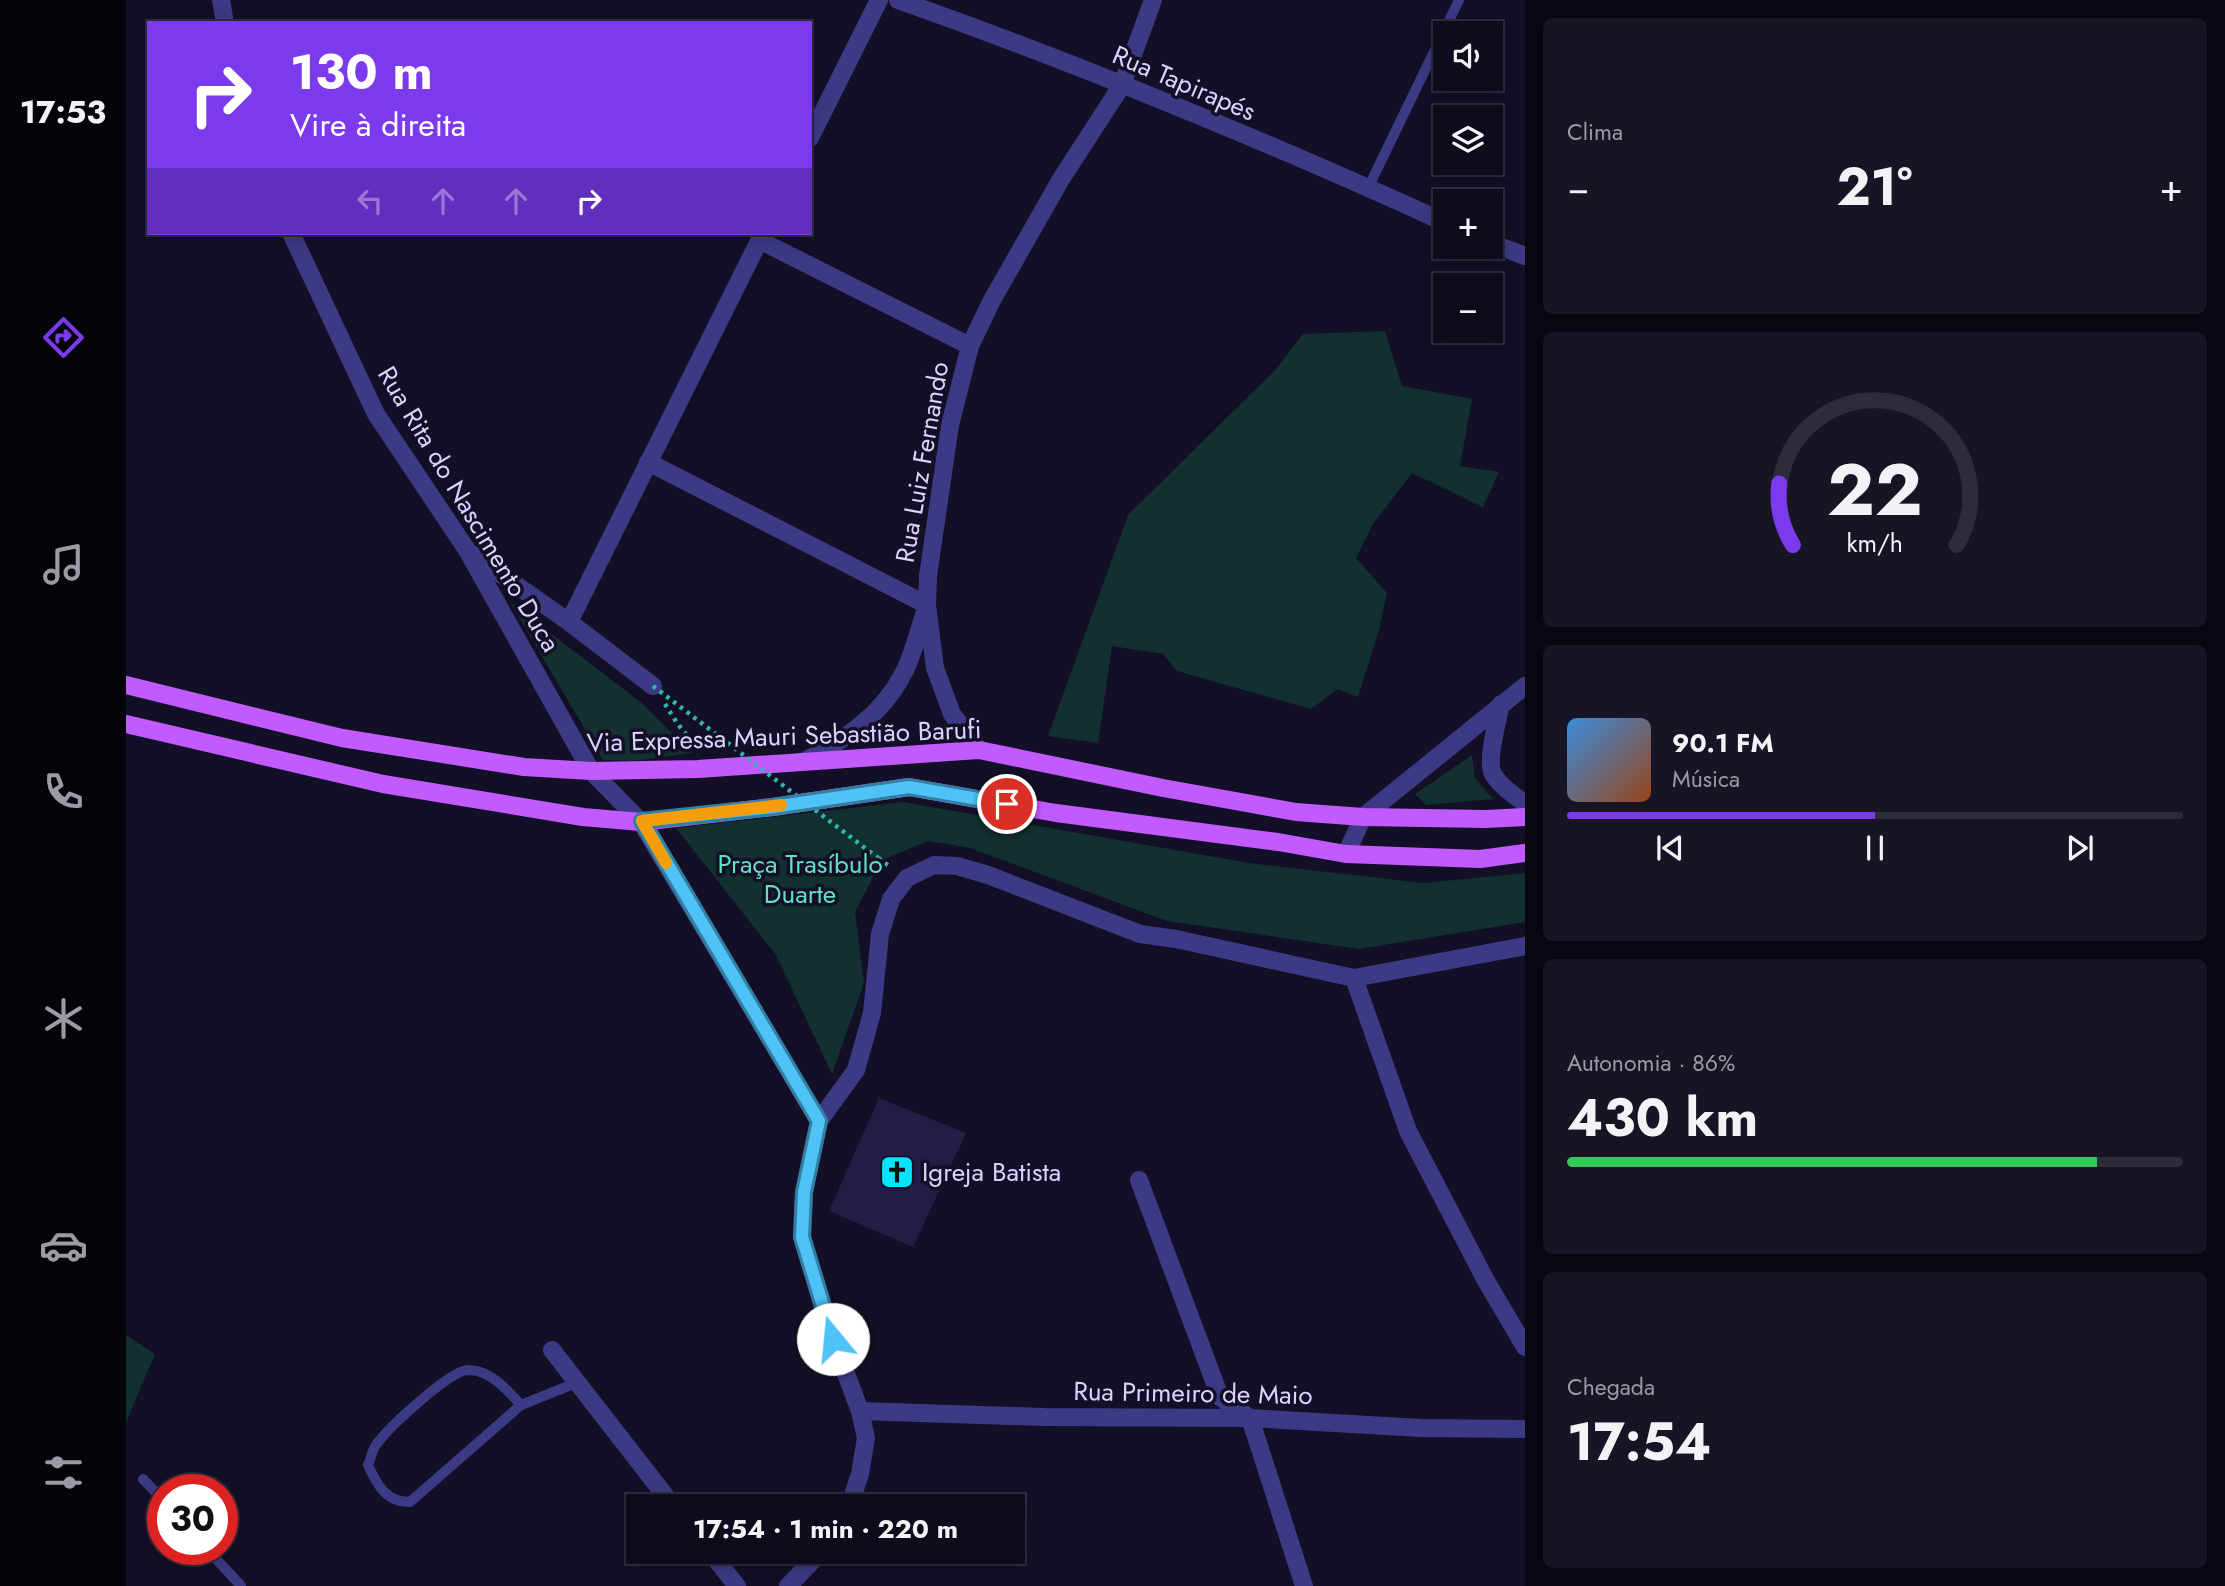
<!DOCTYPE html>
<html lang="pt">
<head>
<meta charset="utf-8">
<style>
  body { margin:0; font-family:Jost,sans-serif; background:#171425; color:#f1f3f6; height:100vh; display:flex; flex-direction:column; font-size:26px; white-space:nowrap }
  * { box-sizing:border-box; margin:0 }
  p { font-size:23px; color:#9b9ba3 }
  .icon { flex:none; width:38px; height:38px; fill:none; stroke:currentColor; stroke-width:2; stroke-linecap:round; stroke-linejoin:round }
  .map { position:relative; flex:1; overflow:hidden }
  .panel { display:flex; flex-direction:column; gap:18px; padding:18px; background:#08060f; width:700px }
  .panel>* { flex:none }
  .top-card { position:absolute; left:21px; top:21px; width:665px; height:214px; border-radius:0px; box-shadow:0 4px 18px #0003,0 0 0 2px #2e2b3b; background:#7c3aed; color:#fff; overflow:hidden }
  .fabs { position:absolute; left:1307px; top:21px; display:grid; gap:14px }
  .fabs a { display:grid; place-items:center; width:70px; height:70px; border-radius:0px; background:#0e0b1c; box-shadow:0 4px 18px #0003,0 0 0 2px #2e2b3b; font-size:35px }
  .speed { position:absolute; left:21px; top:1474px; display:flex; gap:14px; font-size:35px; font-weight:700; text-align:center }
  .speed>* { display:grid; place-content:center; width:91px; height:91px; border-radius:50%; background:#0e0b1c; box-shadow:0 4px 18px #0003,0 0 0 2px #2e2b3b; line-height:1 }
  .speed .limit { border:10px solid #d22; background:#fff; color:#111 }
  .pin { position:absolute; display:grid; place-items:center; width:60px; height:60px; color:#fff; margin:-30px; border:4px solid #fff; border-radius:50%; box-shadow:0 2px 7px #0007 }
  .me { position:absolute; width:77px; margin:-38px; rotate:343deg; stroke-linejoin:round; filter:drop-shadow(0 0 5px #0008) }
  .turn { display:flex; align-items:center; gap:24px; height:147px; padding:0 28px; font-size:32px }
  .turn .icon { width:91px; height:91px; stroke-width:2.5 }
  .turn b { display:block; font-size:49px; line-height:60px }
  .lanes { display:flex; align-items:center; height:66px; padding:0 28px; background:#0003; justify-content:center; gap:35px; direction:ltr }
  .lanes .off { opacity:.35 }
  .big { font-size:52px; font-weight:700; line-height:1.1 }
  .panel .tile { flex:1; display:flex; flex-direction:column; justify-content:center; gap:10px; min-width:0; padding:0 24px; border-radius:10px; background:#171425 }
  .panel .dial { align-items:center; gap:0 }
  .dial svg { height:182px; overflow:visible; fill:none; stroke:#2e2b3b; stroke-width:7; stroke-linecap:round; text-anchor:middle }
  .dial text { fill:#f1f3f6; stroke:none }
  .song { display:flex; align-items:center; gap:21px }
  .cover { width:84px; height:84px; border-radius:10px; background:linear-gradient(135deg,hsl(210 70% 55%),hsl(20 70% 35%)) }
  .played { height:7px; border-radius:4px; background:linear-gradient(90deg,#7c3aed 50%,#2e2b3b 50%) }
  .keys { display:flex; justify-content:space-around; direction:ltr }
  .heat { display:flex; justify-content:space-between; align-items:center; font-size:38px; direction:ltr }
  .charge { height:10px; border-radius:5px; background:linear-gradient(90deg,#34c759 86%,#2e2b3b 0) }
  .trip { position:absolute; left:500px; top:1494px; width:399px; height:70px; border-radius:0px; background:#0e0b1c; box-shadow:0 4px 18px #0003,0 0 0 2px #2e2b3b; font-weight:700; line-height:70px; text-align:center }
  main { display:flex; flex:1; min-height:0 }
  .menu { display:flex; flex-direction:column; width:126px; justify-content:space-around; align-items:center; background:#06040b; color:#9b9ba3 }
  .menu .icon { width:49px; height:49px }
  .menu .selected { color:#7c3aed }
  .menu b { font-size:32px; color:#f1f3f6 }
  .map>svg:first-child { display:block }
  .green { fill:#12302f }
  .building { fill:#241b47 }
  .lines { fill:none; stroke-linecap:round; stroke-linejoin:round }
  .path { stroke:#2fb8b0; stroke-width:4.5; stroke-dasharray:3.5 5; stroke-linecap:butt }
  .lane { stroke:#3d3a85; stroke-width:10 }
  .street { stroke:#3d3a85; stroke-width:18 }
  .primary { stroke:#c25bff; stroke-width:18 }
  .path-bridge { stroke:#2fb8b0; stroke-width:4.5; stroke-dasharray:3.5 5; stroke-linecap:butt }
  .route-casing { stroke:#337fa1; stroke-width:18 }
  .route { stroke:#4fc3f7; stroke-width:12 }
  .slow { stroke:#f59e0b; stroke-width:12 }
  .labels { text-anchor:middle; stroke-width:7; stroke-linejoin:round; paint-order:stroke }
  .street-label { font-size:26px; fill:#d9d4ff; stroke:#130f26 }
  .park-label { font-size:26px; fill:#5fe0c0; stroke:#130f26 }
  .poi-label { font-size:26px; fill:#d9d4ff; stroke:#130f26; text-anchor:start }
</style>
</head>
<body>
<main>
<nav class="menu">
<b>17:53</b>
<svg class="icon selected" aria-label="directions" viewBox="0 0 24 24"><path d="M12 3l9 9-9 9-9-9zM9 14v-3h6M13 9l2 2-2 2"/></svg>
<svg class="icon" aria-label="music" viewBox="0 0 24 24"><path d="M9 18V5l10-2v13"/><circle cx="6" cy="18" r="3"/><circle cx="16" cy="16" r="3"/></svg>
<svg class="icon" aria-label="phone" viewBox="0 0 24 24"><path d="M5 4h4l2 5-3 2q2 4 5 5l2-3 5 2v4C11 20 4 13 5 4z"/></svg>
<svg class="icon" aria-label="climate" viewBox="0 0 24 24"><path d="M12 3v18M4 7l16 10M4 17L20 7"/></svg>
<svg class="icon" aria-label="car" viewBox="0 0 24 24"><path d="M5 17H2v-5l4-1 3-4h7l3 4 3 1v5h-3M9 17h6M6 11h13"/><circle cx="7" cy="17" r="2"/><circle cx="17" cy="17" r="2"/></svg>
<svg class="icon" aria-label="filters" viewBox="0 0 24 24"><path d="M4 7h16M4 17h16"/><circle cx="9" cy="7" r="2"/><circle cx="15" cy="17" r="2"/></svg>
</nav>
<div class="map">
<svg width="1399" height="1586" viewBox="0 0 1399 1586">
  <rect width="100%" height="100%" fill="#130f26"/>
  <path class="green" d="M1259 331 1276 386 1346 399 1334 466 1373 472 1357 507 1286 473 1247 524 1230 558 1261 593 1253 630 1232 697 1212 689 1185 709 1051 671 1037 654 986 646 972 743 922 736 1002 515 1150 369 1177 334Z
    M384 602 517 704 566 753 507 761 477 760Z
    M1346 755 1349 778 1367 799 1300 805 1289 794Z
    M777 802 1123 863 1298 883 1399 873V922L1233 949 1041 921 844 848 802 841 756 860 729 912 738 983 706 1074 650 955 550 828Z
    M0 1335 29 1354 0 1422Z"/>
  <path class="building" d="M753 1098 840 1133 787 1247 703 1211Z"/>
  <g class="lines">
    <path class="path" d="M539 704 551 723 571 748
      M752 858 763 866"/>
    <path class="lane" d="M1242 188 1333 0
      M395 1405C381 1390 365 1370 342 1370 323 1371 262 1428 250 1445 246 1450 245 1459 242 1465 251 1485 260 1502 284 1502L395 1405 450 1383
      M17 1479 37 1500
      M81 1549 115 1586"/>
    <path class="street" d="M95 0 99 23
      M772 0C957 65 1140 141 1320 223
      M684 138 753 0
      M165 233 250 414 341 550 465 771 515 822 693 1121 678 1192 676 1237 707 1339 734 1411 740 1438 734 1474 723 1507
      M633 240 844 346
      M1365 243 1399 256
      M522 462 801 605
      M346 554 443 622 527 686
      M443 622 637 233
      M1375 704C1372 719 1361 757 1366 772 1371 783 1389 797 1399 803
      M853 750 826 714 809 668 801 605 802 576 824 425 844 346 865 302 935 179 996 85 1027 0
      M679 761C718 740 756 715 777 674 787 656 792 632 799 612
      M1220 854 1237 817 1399 686
      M1228 978 1282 1131 1359 1279 1399 1347
      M693 1121 730 1070 746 1013 754 934 765 899 781 878 808 865 831 866 862 875 1014 934 1050 939 1228 978 1399 946
      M1013 1180 1094 1397 1124 1418 1178 1586
      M426 1350 548 1507
      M734 1411 918 1417 1124 1418 1294 1428 1399 1429
      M584 1552 611 1586
      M662 1586 695 1552"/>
    <path class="primary" d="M0 685 216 738 398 767 465 771 572 769 853 750 1037 788 1170 812 1237 817 1360 819 1399 817
      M0 724 257 784 457 817 515 822 647 807 783 787 930 813 1152 842 1220 854 1354 859 1399 853"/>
    <path class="path-bridge" d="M527 686 752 858"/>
  </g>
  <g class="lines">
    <g class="route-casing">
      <path id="route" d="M707 1339 676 1237 678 1192 693 1121 516 821 647 807 783 787 881 804"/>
    </g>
    <use href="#route" class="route"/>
    <path class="slow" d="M540 863 516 821 655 805"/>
  </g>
  <defs>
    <g id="church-square" transform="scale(1.75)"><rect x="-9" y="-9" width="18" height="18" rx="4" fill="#00e5ff" stroke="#130f26"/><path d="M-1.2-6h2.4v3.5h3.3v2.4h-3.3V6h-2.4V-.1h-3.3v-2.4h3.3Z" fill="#111"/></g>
  </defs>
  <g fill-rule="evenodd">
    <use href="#church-square" x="771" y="1172"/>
  </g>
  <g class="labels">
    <g class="street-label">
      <text transform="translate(1058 83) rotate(23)" y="9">Rua Tapirapés</text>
      <text transform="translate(796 462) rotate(-80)" y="9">Rua Luiz Fernando</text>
      <text transform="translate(343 509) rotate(59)" y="9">Rua Rita do Nascimento Duca</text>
      <text transform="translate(658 736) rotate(-2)" y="9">Via Expressa Mauri Sebastião Barufi</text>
      <text transform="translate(1067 1393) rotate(1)" y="9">Rua Primeiro de Maio</text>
    </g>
    <g class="park-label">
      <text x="674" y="873">Praça Trasíbulo<tspan x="674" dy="30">Duarte</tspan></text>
    </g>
    <g class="poi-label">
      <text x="796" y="1181">Igreja Batista</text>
    </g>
  </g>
</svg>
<div class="fabs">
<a><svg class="icon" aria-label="sound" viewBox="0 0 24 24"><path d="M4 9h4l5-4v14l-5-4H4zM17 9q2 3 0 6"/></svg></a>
<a><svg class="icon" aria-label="layers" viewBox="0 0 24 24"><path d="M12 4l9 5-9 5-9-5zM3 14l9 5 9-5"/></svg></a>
<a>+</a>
<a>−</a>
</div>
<div class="speed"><div class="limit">30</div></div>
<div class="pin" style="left:881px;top:804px;background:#d93025"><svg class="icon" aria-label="arrive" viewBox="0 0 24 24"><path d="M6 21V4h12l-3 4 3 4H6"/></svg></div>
<svg class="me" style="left:707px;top:1339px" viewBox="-20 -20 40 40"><circle r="19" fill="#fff"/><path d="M0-13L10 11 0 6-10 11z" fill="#4fc3f7"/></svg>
<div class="trip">17:54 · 1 min · 220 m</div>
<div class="top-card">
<div class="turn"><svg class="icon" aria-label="right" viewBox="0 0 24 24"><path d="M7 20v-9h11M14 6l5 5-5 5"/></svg><div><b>130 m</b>Vire à direita</div></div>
<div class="lanes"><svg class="icon off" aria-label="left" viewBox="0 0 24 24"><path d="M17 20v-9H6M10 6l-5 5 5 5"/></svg><svg class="icon off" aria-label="ahead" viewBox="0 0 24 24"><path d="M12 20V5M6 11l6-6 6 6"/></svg><svg class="icon off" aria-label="ahead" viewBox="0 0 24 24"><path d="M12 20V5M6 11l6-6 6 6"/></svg><svg class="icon" aria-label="right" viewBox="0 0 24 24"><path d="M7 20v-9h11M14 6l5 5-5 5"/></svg></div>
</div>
</div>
<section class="panel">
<div class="tile"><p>Clima</p>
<div class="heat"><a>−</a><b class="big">21°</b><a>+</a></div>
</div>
<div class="tile dial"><svg viewBox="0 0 100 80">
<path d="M14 69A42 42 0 1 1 86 69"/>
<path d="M14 69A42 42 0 0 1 8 42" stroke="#7c3aed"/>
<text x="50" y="56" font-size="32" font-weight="700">22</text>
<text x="50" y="72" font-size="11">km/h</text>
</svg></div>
<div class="tile">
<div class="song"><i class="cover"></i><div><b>90.1 FM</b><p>Música</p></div></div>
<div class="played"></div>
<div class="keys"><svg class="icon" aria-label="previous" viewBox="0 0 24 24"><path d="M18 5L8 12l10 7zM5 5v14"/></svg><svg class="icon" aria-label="pause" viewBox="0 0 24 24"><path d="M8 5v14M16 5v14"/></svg><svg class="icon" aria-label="next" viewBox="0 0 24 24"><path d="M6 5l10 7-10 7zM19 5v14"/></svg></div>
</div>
<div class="tile"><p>Autonomia · 86%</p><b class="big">430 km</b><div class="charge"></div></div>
<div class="tile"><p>Chegada</p><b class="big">17:54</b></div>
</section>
</main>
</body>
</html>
